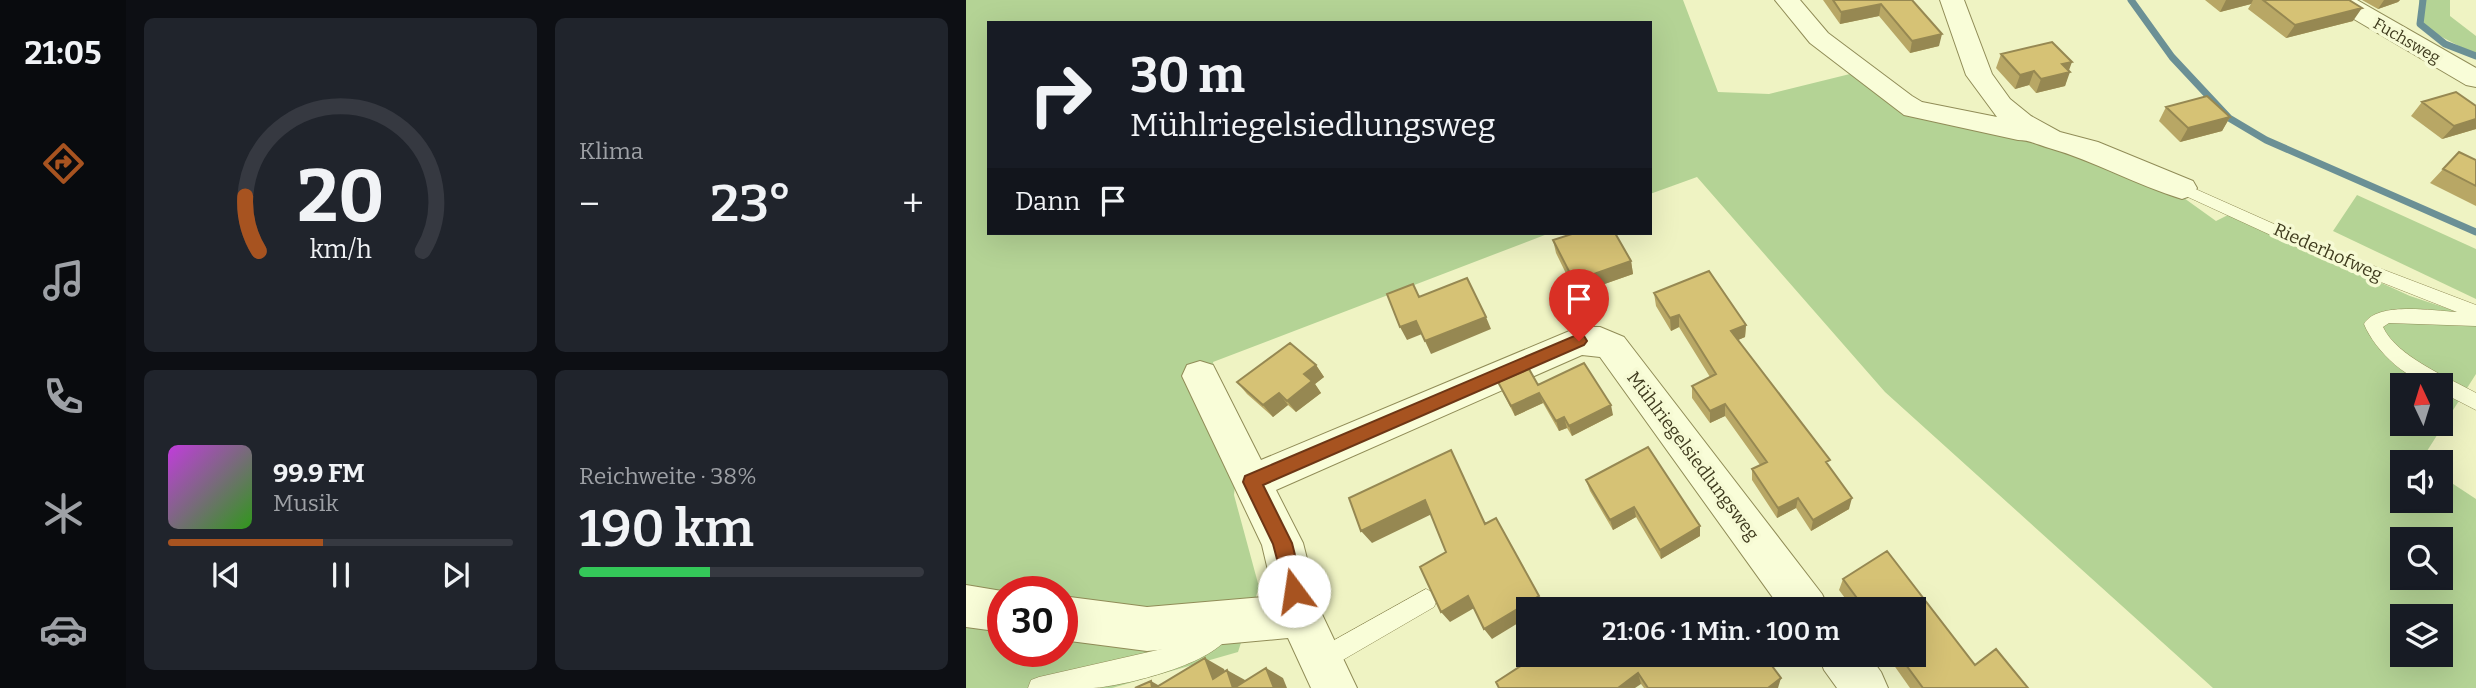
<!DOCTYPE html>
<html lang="de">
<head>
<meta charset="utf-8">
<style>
  body { margin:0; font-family:Bitter,serif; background:#20242c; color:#f1f3f6; height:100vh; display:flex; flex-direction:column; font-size:26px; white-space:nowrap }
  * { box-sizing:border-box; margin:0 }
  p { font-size:23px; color:#9ea1a6 }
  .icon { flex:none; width:38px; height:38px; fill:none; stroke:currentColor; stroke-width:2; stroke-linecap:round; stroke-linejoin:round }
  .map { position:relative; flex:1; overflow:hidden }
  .side { display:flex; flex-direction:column; gap:18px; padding:18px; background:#0d0f14; width:840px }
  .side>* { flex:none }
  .guide { position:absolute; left:21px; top:21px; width:665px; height:214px; border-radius:0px; box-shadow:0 7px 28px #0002; background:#171b24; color:#f1f3f6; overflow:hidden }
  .needle { width:46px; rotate:356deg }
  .tools { position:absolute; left:1424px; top:373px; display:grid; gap:14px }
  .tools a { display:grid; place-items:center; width:63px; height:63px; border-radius:0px; background:#171b24; box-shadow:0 7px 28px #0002; font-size:35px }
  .speed { position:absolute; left:21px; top:576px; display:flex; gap:14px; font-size:35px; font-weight:700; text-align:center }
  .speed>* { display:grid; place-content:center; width:91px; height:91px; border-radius:50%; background:#171b24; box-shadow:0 7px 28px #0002; line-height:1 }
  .speed .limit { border:10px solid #d22; background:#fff; color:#111 }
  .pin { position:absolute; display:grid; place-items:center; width:60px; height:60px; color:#fff; margin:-72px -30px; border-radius:50% 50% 50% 0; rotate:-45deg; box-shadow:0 0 7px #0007 }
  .pin .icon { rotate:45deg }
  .me { position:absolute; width:77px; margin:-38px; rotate:346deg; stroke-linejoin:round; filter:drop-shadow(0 0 5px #0008) }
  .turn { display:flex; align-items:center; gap:24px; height:147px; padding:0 28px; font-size:32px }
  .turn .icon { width:91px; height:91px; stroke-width:2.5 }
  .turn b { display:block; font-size:49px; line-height:60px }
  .then { display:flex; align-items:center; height:66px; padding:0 28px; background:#0003; gap:14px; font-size:26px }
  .big { font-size:52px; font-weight:600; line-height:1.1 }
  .side .card { flex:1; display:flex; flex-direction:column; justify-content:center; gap:10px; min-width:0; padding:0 24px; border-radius:10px; background:#20242c }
  .side .dial { align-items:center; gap:0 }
  .dial svg { height:182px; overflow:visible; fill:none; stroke:#363941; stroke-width:7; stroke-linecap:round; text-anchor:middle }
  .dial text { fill:#f1f3f6; stroke:none }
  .song { display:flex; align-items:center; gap:21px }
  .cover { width:84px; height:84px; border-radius:10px; background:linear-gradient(135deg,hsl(290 70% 55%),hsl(110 70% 35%)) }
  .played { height:7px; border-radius:4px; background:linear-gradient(90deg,#a75320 45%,#363941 45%) }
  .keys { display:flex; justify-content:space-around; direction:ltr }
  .heat { display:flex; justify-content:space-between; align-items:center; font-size:38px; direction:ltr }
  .charge { height:10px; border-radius:5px; background:linear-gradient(90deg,#34c759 38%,#363941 0) }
  .side .tiles { flex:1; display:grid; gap:18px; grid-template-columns:repeat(2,1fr) }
  .trip { position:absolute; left:550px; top:597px; width:410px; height:70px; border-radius:0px; background:#171b24; box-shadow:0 7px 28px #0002; font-weight:600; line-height:70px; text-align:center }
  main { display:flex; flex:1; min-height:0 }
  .tabs { display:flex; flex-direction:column; width:126px; justify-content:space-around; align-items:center; background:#090b0e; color:#9ea1a6 }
  .tabs .icon { width:49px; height:49px }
  .tabs .current { color:#a75320 }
  .tabs b { font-size:32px; color:#f1f3f6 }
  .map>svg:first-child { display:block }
  .green { fill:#b4d395; fill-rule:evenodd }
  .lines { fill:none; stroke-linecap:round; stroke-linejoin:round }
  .stream { stroke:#6b9095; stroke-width:7 }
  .service-casing { stroke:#908c57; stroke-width:1 }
  .minor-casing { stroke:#908c57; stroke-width:2 }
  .service { fill:#f9fdd8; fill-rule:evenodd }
  .minor { fill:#f9fdd8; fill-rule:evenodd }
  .wall { fill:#b8a765 }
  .shaded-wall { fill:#968852 }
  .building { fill:#d6c275; stroke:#968852; stroke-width:2 }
  .route { fill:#a75320; stroke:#6d3615; stroke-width:2 }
  .labels { text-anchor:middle; stroke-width:7; stroke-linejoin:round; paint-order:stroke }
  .far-street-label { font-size:16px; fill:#3e3a1d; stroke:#f6fad4 }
  .street-label { font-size:18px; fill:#3e3a1d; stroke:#f6fad4 }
</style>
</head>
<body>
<main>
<nav class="tabs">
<b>21:05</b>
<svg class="icon current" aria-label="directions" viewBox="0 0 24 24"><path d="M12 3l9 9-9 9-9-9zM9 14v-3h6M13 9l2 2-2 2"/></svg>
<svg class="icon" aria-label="music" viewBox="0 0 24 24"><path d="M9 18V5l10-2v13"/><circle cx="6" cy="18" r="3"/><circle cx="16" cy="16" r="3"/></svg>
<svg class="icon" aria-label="phone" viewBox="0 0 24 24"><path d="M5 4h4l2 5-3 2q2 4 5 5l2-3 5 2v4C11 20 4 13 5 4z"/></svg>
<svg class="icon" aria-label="climate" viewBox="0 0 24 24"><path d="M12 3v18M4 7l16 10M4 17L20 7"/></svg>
<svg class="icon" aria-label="car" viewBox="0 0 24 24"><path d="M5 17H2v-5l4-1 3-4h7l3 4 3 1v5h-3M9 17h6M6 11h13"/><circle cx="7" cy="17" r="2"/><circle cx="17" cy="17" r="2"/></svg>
</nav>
<section class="side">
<div class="tiles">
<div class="card dial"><svg viewBox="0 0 100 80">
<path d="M14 69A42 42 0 1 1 86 69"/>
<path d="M14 69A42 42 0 0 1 8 45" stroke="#a75320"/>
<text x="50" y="56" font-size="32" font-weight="700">20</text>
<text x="50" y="72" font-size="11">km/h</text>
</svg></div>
<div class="card"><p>Klima</p>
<div class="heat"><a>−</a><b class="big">23°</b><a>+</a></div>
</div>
<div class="card">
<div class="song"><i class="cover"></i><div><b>99.9 FM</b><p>Musik</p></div></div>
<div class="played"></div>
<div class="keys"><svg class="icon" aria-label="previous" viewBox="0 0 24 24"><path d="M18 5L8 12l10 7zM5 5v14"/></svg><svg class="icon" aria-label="pause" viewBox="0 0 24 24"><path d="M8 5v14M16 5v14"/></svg><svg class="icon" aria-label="next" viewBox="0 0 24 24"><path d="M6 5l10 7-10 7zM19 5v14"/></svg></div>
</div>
<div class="card"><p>Reichweite · 38%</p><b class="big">190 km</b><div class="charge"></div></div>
</div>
</section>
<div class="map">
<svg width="1510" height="688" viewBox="0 0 1510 688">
  <rect width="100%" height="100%" fill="#eff3c3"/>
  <path class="green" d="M0 0H717L752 92 803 94 888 73 935 106 1054 136 1197 183 1250 221 1264 214 1444 296 1510 318V374L1454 462H1437V500H1475V476L1510 499V688H1247L919 392 731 177 684 194V23H23V233H584L247 362 269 485 268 495 293 587 272 652 146 688H0ZM1437 385H1475V424H1437ZM1437 539H1475V578H1437ZM37 592H96V651H37ZM1437 616H1475V654H1437Z
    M1453 0H1484V16L1510 36V55L1455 26Z
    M1391 195 1510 249V299L1367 231Z"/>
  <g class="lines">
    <path class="stream" d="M1165 0 1206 57 1263 118 1300 140 1510 232
      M1457 0 1454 24 1479 44 1510 56"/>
    <g class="service-casing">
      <path id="service" d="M1216 183 1371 252 1510 305V326L1423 323 1417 327C1430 356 1483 378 1510 393V410L1475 392V385C1444 385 1409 351 1398 324 1411 301 1467 311 1491 312L1359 260 1211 192 1208 188 1211 184Z
        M460 589 468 593 471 600 468 607 363 668 355 671 347 668 344 660 347 652Z
        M253 622 261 625 264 633C252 663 158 686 127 688 105 688 83 688 62 688L65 680 73 677 196 649 232 635Z"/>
    </g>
    <g class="minor-casing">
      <path id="minor" d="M809 0H834L862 33 946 96 956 102 1031 117 1000 75 974 0H998L1026 74 1044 99 1065 116 1094 132 1132 142 1227 181 1231 188 1227 195 1216 199C1170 185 1129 161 1083 148 1072 145 1064 140 1052 140L938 115 844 43Z
        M1361 0H1391L1510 68V87L1500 85 1364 5Z
        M613 327H634L658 337 856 594 863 609H815L634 357 616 355 310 490 337 543 354 610 391 688H345L322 638 181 651 96 640V596L181 607 308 596 296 545 216 376 221 365 234 361 247 365 295 460Z
        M0 585 42 592H37V632L0 627Z
        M852 654H902L915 672 922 688H871L858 670Z"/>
    </g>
    <use href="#service" class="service"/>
    <use href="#minor" class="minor"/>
  </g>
  <path class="wall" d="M857 0H946L973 46 944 53 913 16 874 24Z
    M1239 0H1383L1387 21 1320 38 1282 9 1285 4 1254 12Z
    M1396 0H1434L1432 2 1412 9Z
    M1035 54 1103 71 1099 86 1070 93 1063 85 1049 89 1030 68Z
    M1456 102 1510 106V129L1476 139 1445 116Z
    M1200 107 1264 117 1256 131 1214 142 1193 121Z
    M1493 152 1510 160V206L1464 183Z
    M587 240 665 261 667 274 610 294 590 253Z
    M688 293 780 325 779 337 772 340 863 466 883 509 845 531 830 508 811 518 786 480V469L794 465 759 416 744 423 726 398V386L744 377 713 327 705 331 690 306Z
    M350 365 358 377 349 384 355 393 330 412 322 405 307 417 281 394 271 382Z
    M532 382 572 385 647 415 606 436 601 428 593 431 577 403 549 416 537 393Z
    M620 480 734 526V536L695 559 670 517 647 530 624 491Z
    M921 551 1009 665 1030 649 1062 688H944L920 654H947V609H887L873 590 877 579Z
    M573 654 812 688H678L675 684Z"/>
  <path class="shaded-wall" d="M1260 0H1287L1285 4 1254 12Z
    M1418 0H1434L1432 2 1412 9Z
    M915 4 913 16 874 24 875 12Z
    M1396 8 1387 21 1320 38 1329 25Z
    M976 34 973 46 944 53 946 41Z
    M1106 62 1102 73 1104 72 1099 86 1070 93 1075 79 1096 64Z
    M1068 71 1063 85 1049 89 1054 75Z
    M1264 117 1256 131 1214 142 1222 128Z
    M1510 119V129L1476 139 1488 126Z
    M665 261 667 274 610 294 608 281Z
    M713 315V327L705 331 704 318Z
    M520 317 525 329 465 354 459 341Z
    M450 321 456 334 441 340 434 327Z
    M780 325 779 337 765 343V331Z
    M350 365 358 377 349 384 355 393 330 412 321 401 338 374Z
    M313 393 322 405 307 417 297 405Z
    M573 393 577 403 549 416 545 406Z
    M759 404V416L744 423V411Z
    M645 405 647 415 606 436 603 426Z
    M598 417 601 428 593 431 590 421Z
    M832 498 830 508 811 518 812 508Z
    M886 498 883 509 845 531 847 520Z
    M459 500 468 513 406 543 395 531Z
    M668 507 670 517 647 530 644 520Z
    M734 526V536L695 559 694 550Z
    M502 596 510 607 484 622 475 612Z
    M573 596 579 607 575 609H562V617L526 639 518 629Z
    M239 658 258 669 265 688 247 679Z
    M300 668 317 678 321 688H308Z
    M261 670 279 680 282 688H267Z
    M672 673 675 684 669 688H652Z
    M815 678 812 688H802Z
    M185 681 192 685 193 688H186Z"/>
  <path class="building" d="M867 0H946L976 34 946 41 915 4 875 12Z
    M1297 0H1383L1396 8 1329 25Z
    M1086 42 1106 62 1096 64 1104 72 1075 79 1068 71 1054 75 1035 54Z
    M1490 92 1510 106V119L1488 126 1456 102Z
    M1241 96 1264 117 1222 128 1200 107Z
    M1493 152 1510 160V186L1477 169Z
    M609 233H649L665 261 608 281 587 240Z
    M743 271 780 325 765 331 864 460 860 462 886 498 847 520 832 498 812 508 786 469 801 462 759 404 744 411 726 386 750 374 713 315 704 318 688 293Z
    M501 278 520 317 459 341 450 321 434 327 421 294 447 284 453 297Z
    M324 343 350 365 338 374 346 381 321 401 313 393 297 405 271 382Z
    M618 363 645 405 603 426 598 417 590 421 573 393 545 406 532 382 563 369 572 385Z
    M682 447 734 526 694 550 668 507 644 520 620 480Z
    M485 450 519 524 530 518 573 596 518 629 502 596 475 612 454 567 480 552 459 500 395 531 383 498Z
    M921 551 1009 665 1030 649 1062 688H957L932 654H947V609H899L877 579Z
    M759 604 762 609H752Z
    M573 654H797L815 678 802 688H682L672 673 652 688H533L530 682Z
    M239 658 247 679 261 670 267 688H189Z
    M300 668 308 688H268Z
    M185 681 186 688H169Z"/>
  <path class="route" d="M613 334 618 336 621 341 618 345 297 485 326 543 338 591 335 597 328 600 321 597 307 544 277 482 279 476Z"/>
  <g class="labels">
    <g class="far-street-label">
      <text transform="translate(1441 40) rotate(30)" y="6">Fuchsweg</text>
    </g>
    <g class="street-label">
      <text transform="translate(1362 252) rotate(24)" y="6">Riederhofweg</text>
      <text transform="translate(727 456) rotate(53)" y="6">Mühlriegelsiedlungsweg</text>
    </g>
  </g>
</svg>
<div class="tools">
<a><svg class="needle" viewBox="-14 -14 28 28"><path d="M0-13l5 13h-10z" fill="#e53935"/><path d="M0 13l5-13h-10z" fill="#9ea1a6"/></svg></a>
<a><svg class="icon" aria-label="sound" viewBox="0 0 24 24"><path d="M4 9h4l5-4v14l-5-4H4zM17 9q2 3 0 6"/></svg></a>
<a><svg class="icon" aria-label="search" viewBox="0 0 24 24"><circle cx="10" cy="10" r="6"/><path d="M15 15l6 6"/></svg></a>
<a><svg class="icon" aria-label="layers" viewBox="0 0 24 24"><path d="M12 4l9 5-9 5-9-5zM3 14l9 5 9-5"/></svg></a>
</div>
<div class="speed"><div class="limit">30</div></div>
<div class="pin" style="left:613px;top:341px;background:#d93025"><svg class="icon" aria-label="arrive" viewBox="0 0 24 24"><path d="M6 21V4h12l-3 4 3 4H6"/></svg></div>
<svg class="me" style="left:328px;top:591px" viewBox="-20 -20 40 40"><circle r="19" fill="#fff"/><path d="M0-13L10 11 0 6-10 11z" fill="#a75320"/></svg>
<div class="trip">21:06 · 1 Min. · 100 m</div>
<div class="guide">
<div class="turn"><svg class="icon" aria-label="right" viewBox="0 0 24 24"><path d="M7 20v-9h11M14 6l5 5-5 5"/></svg><div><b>30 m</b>Mühlriegelsiedlungsweg</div></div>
<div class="then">Dann<svg class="icon" aria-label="arrive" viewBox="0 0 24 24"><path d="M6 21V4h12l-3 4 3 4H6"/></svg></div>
</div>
</div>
</main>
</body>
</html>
